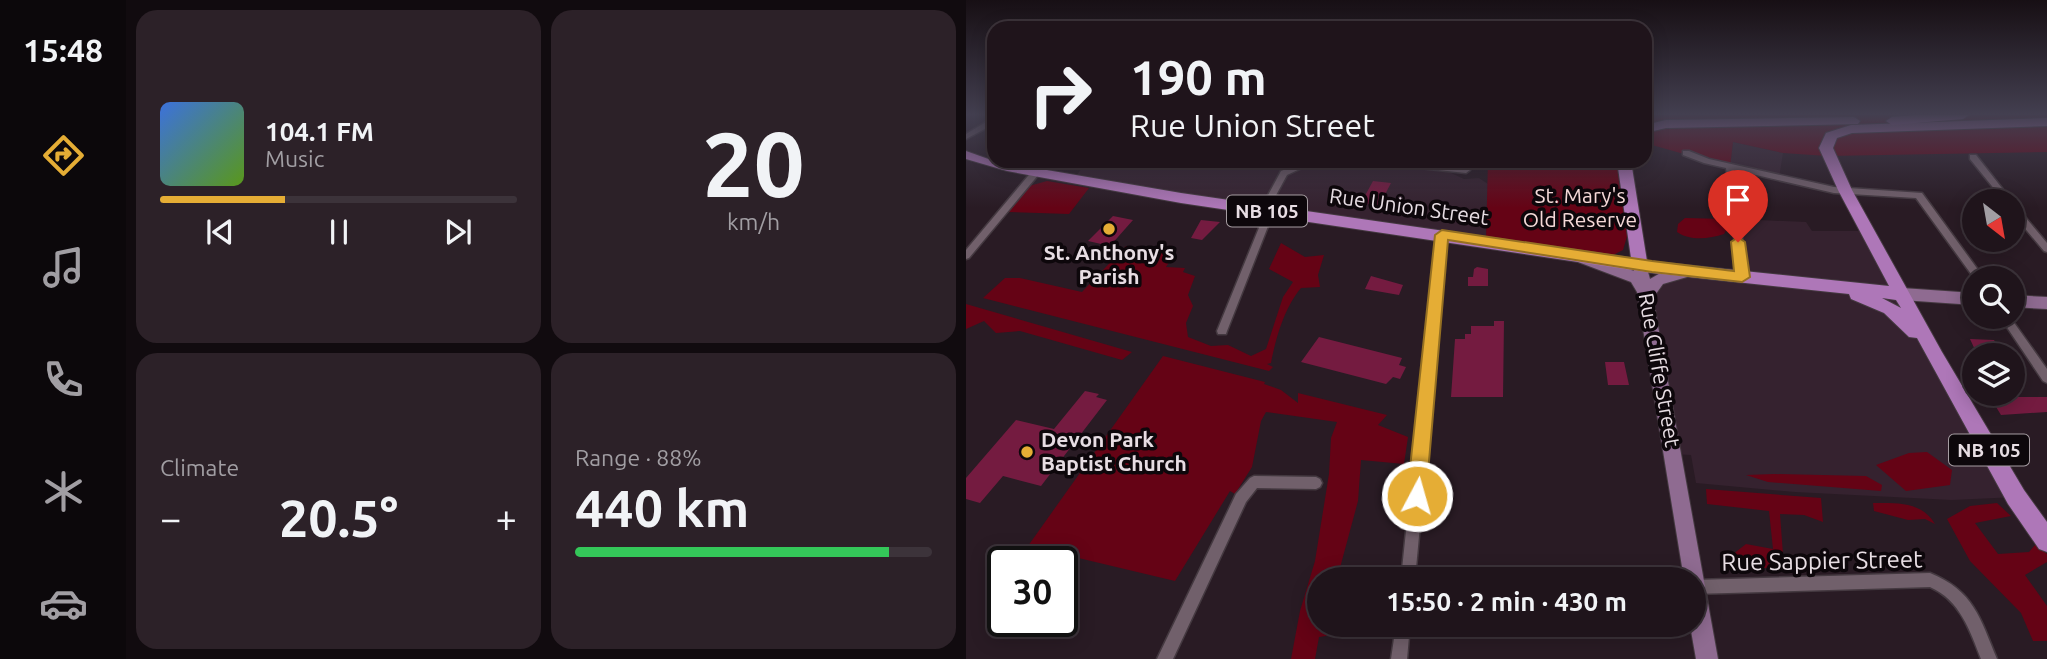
<!DOCTYPE html>
<html lang="en">
<head>
<meta charset="utf-8">
<style>
  body { margin:0; font-family:Ubuntu,sans-serif; background:#2c2128; color:#f1f3f6; height:100vh; display:flex; flex-direction:column; font-size:26px; white-space:nowrap }
  * { box-sizing:border-box; margin:0 }
  p { font-size:23px; color:#a19ea3 }
  .icon { flex:none; width:38px; height:38px; fill:none; stroke:currentColor; stroke-width:2; stroke-linecap:round; stroke-linejoin:round }
  .map { position:relative; flex:1; overflow:hidden }
  .side { display:flex; flex-direction:column; gap:10px; padding:10px; background:#110b0f; width:840px }
  .side>* { flex:none }
  .banner { position:absolute; left:21px; top:21px; width:665px; height:147px; border-radius:21px; box-shadow:0 4px 18px #0003,0 0 0 2px #3c333a; background:#1f141b; color:#f1f3f6; overflow:hidden }
  .needle { width:46px; rotate:149deg }
  .fabs { position:absolute; left:996px; top:189px; display:grid; gap:14px }
  .fabs a { display:grid; place-items:center; width:63px; height:63px; border-radius:50%; background:#1f141b; box-shadow:0 4px 18px #0003,0 0 0 2px #3c333a; font-size:35px }
  .speed { position:absolute; left:21px; top:546px; display:flex; gap:14px; font-size:35px; font-weight:700; text-align:center }
  .speed>* { display:grid; place-content:center; width:91px; height:91px; border-radius:50%; background:#1f141b; box-shadow:0 4px 18px #0003,0 0 0 2px #3c333a; line-height:1 }
  .speed .limit { border:4px solid #111; border-radius:10px; background:#fff; color:#111 }
  .pin { position:absolute; display:grid; place-items:center; width:60px; height:60px; color:#fff; margin:-72px -30px; border-radius:50% 50% 50% 0; rotate:-45deg; box-shadow:0 0 7px #0007 }
  .pin .icon { rotate:45deg }
  .me { position:absolute; width:77px; margin:-38px; rotate:6deg; stroke-linejoin:round; filter:drop-shadow(0 0 5px #0008) }
  .turn { display:flex; align-items:center; gap:24px; height:147px; padding:0 28px; font-size:32px }
  .turn .icon { width:91px; height:91px; stroke-width:2.5 }
  .turn b { display:block; font-size:49px; line-height:60px }
  .big { font-size:52px; font-weight:700; line-height:1.1 }
  .side .card { flex:1; display:flex; flex-direction:column; justify-content:center; gap:10px; min-width:0; padding:0 24px; border-radius:21px; background:#2c2128 }
  .side .dial { align-items:center; gap:0 }
  .dial b { font-size:91px; line-height:1 }
  .song { display:flex; align-items:center; gap:21px }
  .cover { width:84px; height:84px; border-radius:10px; background:linear-gradient(135deg,hsl(220 70% 55%),hsl(90 70% 35%)) }
  .played { height:7px; border-radius:4px; background:linear-gradient(90deg,#e5ad35 35%,#3c333a 35%) }
  .keys { display:flex; justify-content:space-around; direction:ltr }
  .heat { display:flex; justify-content:space-between; align-items:center; font-size:38px; direction:ltr }
  .charge { height:10px; border-radius:5px; background:linear-gradient(90deg,#34c759 88%,#3c333a 0) }
  .side .tiles { flex:1; display:grid; gap:10px; grid-template-columns:repeat(2,1fr) }
  .trip { position:absolute; left:341px; top:567px; width:399px; height:70px; border-radius:35px; background:#1f141b; box-shadow:0 4px 18px #0003,0 0 0 2px #3c333a; font-weight:700; line-height:70px; text-align:center }
  main { display:flex; flex:1; min-height:0 }
  .tab-bar { display:flex; flex-direction:column; width:126px; justify-content:space-around; align-items:center; background:#0c080b; color:#a19ea3 }
  .tab-bar .icon { width:49px; height:49px }
  .tab-bar .active { color:#e5ad35 }
  .tab-bar b { font-size:32px; color:#f1f3f6 }
  .map>svg:first-child { display:block }
  .built { fill:#35222f }
  .green { fill:#650315 }
  .building { fill:#741b40 }
  .lines { fill:none; stroke-linecap:round; stroke-linejoin:round }
  .minor-casing { stroke:#443940; stroke-width:3 }
  .secondary-casing { stroke:#443940; stroke-width:2 }
  .primary-casing { stroke:#443940; stroke-width:2 }
  .trunk-casing { stroke:#443940; stroke-width:2 }
  .minor { fill:#71606b; fill-rule:evenodd }
  .secondary { fill:#8f6b91; fill-rule:evenodd }
  .primary { fill:#ae77b8; fill-rule:evenodd }
  .trunk { fill:#c27ed2; fill-rule:evenodd }
  .route { fill:#e5ad35; stroke:#957022; stroke-width:2 }
  .poi-dot { fill:#e5ad35; stroke:#0d070b; stroke-width:2.5 }
  .labels { text-anchor:middle; stroke-width:7; stroke-linejoin:round; paint-order:stroke }
  .shield { fill:#0d070b; stroke:#a69da2; stroke-width:2 }
  .shield-label { font-size:19px; font-weight:bold; fill:#e7dde3 }
  .park-label { font-size:21px; fill:#f5d9d8; stroke:#0d070b }
  .street-label { font-size:21px; fill:#e7dde3; stroke:#0d070b }
  .poi-label { font-size:21px; font-weight:bold; fill:#e7dde3; stroke:#0d070b }
  .near-street-label { font-size:24px; fill:#e7dde3; stroke:#0d070b }
</style>
</head>
<body>
<main>
<nav class="tab-bar">
<b>15:48</b>
<svg class="icon active" aria-label="directions" viewBox="0 0 24 24"><path d="M12 3l9 9-9 9-9-9zM9 14v-3h6M13 9l2 2-2 2"/></svg>
<svg class="icon" aria-label="music" viewBox="0 0 24 24"><path d="M9 18V5l10-2v13"/><circle cx="6" cy="18" r="3"/><circle cx="16" cy="16" r="3"/></svg>
<svg class="icon" aria-label="phone" viewBox="0 0 24 24"><path d="M5 4h4l2 5-3 2q2 4 5 5l2-3 5 2v4C11 20 4 13 5 4z"/></svg>
<svg class="icon" aria-label="climate" viewBox="0 0 24 24"><path d="M12 3v18M4 7l16 10M4 17L20 7"/></svg>
<svg class="icon" aria-label="car" viewBox="0 0 24 24"><path d="M5 17H2v-5l4-1 3-4h7l3 4 3 1v5h-3M9 17h6M6 11h13"/><circle cx="7" cy="17" r="2"/><circle cx="17" cy="17" r="2"/></svg>
</nav>
<section class="side">
<div class="tiles">
<div class="card">
<div class="song"><i class="cover"></i><div><b>104.1 FM</b><p>Music</p></div></div>
<div class="played"></div>
<div class="keys"><svg class="icon" aria-label="previous" viewBox="0 0 24 24"><path d="M18 5L8 12l10 7zM5 5v14"/></svg><svg class="icon" aria-label="pause" viewBox="0 0 24 24"><path d="M8 5v14M16 5v14"/></svg><svg class="icon" aria-label="next" viewBox="0 0 24 24"><path d="M6 5l10 7-10 7zM19 5v14"/></svg></div>
</div>
<div class="card dial"><b>20</b><p>km/h</p></div>
<div class="card"><p>Climate</p>
<div class="heat"><a>−</a><b class="big">20.5°</b><a>+</a></div>
</div>
<div class="card"><p>Range · 88%</p><b class="big">440 km</b><div class="charge"></div></div>
</div>
</section>
<div class="map">
<svg width="1081" height="659" viewBox="0 0 1081 659">
  <rect width="100%" height="100%" fill="#291b24"/>
  <path class="built" d="M767 142 817 153 813 178 764 167Z
    M121 161H347L346 165 372 161 483 172 498 179 513 178 522 184 520 240 108 179Z
    M770 219 840 222 846 231H901L1050 497 986 500 829 492 730 483 725 455 707 454 681 296 699 275 776 277Z"/>
  <path class="green" d="M679 115H1081V152L861 156 817 153 767 142 764 167 679 143Z
    M522 161H658L667 216 657 250 639 259 520 240Z
    M81 181 123 188 103 214 42 212 63 186Z
    M719 218 760 219 762 227 758 234C743 239 724 241 711 232L712 224Z
    M315 243 339 257 358 255 352 275 354 287 335 288C318 308 310 338 305 363L301 364 307 367 303 371 17 298 39 278H54L116 292 160 246 209 253 200 267 219 268 217 272 229 276 222 295 227 306 220 323 222 337 245 346 262 345 285 356 300 349 317 297 327 282 303 269Z
    M0 304 166 352 156 360 54 331 30 333 18 321 0 329Z
    M197 356 299 382 298 384 315 390 332 403V393L421 415 412 425 442 437 438 464 395 460 392 501 371 579H354V625H412V628L353 637 349 659H325L334 611 349 561 363 474 365 438 371 422 300 412 295 421 286 467 269 494 264 491 209 581 62 546Z
    M961 452 986 470 984 485 940 491 910 465 943 453Z
    M808 474 900 476 916 485 915 491 802 482 780 475Z
    M740 489 855 498 857 522 838 515 814 514 818 568H774L757 562 780 544 807 549 803 511 741 504Z
    M907 503C931 503 955 501 969 524L959 519 942 520 908 511Z
    M1031 503 1045 516 1009 523 1032 554 1063 552 1070 544 1081 554V562L1059 575 1081 606V641H1067L1055 613 1004 561 981 519 1004 506Z"/>
  <path class="building" d="M407 181 425 183 413 206 395 203Z
    M147 216 167 220 144 246 122 241Z
    M235 220 254 222 236 240 225 238Z
    M511 267 522 269V286H502V277H507L508 269Z
    M405 276 437 285 433 295 399 289Z
    M528 321H538L537 397H485L489 339H499V334H505V326H528Z
    M353 337 436 358 433 365 440 367 434 379 427 377 420 384 335 362Z
    M1004 339 1028 340 1035 353 1010 352Z
    M639 362H658L663 385H642Z
    M119 391 133 394 130 397 141 400 75 486 37 476 14 503 0 499V478L50 420 88 429Z
    M1024 397H1081V412L1035 415Z"/>
  <g class="lines">
    <g class="minor-casing">
      <path id="minor" d="M25 119H28V124L0 139V134Z
        M717 151H723L743 159 868 187 956 193 1018 278H1008L950 198 868 193 768 170 781 277 776 281 773 280 760 168 738 163 717 155Z
        M1004 155H1010L1046 201H1038L1004 159Z
        M340 161H351L321 175 303 208 308 211 261 331 260 334H252L251 331 299 213 294 210 315 171Z
        M403 161H433L500 167 504 170 500 173 407 163Z
        M70 169 74 172 73 174 3 258 0 259V250L67 170Z
        M1046 204 1049 205 1081 243V252L1078 251 1046 213Z
        M476 232 481 235 449 579H435L471 235Z
        M1034 317H1044L1081 369V383L1077 381Z
        M288 476 350 477 354 479 356 483 354 487 350 489 291 488 280 502 207 659H191L270 494 284 478Z
        M964 573C1008 591 1014 618 1031 659H1015C1004 631 994 600 964 587L728 594 729 580Z
        M430 625H444L441 659H425Z"/>
    </g>
    <g class="secondary-casing">
      <path id="secondary" d="M617 253 668 271 669 261H679L684 279 698 271 723 266 730 271 728 275 697 284 687 298 752 659H730L724 625H728V579H718L671 292 665 282 612 262 610 258Z
        M936 288 1008 293V305L936 300 928 294Z
        M1046 295 1081 297V309L1046 307Z"/>
    </g>
    <g class="primary-casing">
      <path id="primary" d="M888 117 894 121 892 124 700 128 679 133V125L700 120Z
        M1081 118V126L886 133 871 138 867 148 886 190 976 352 1058 490 1081 522V552L1073 549 1042 504 951 338 943 337 918 313 885 299 883 294 686 273 215 203 41 171 0 159V151L28 161 215 193 665 258 651 161H665L681 261 923 286 872 190 853 148 860 133 885 125ZM916 298 930 300 935 308Z"/>
    </g>
    <g class="trunk-casing">
      <path id="trunk" d="M948 115H1003L997 119 926 125 920 121 926 117Z"/>
    </g>
    <use href="#minor" class="minor"/>
    <use href="#secondary" class="secondary"/>
    <use href="#primary" class="primary"/>
    <use href="#trunk" class="trunk"/>
  </g>
  <linearGradient id="sky" x2="0" y2="1"><stop stop-color="#170f14"/><stop offset="0.55" stop-color="#433f50"/><stop offset="1" stop-color="#433f50" stop-opacity="0"/></linearGradient>
  <rect width="1081" height="208" fill="url(#sky)"/>
  <path class="route" d="M476 230 686 261 768 271 765 242 772 237 779 242 784 277 776 282 686 272 482 240 460 496 458 503 451 505 444 503 441 496 469 235Z"/>
  <g class="poi-dot">
    <circle cx="143" cy="229" r="7"/>
    <circle cx="61" cy="452" r="7"/>
  </g>
  <g class="labels">
    <g class="shield">
      <rect x="261" y="195.5" width="80" height="31" rx="5"/>
      <rect x="983" y="434.5" width="80" height="31" rx="5"/>
    </g>
    <g class="shield-label">
      <text x="301" y="218">NB 105</text>
      <text x="1023" y="457">NB 105</text>
    </g>
    <g class="park-label">
      <text x="614" y="203">St. Mary's<tspan x="614" dy="24">Old Reserve</tspan></text>
    </g>
    <g class="street-label">
      <text transform="translate(443 207) rotate(8)" y="7">Rue Union Street</text>
      <text transform="translate(693 370) rotate(80)" y="7">Rue Cliffe Street</text>
    </g>
    <g class="poi-label">
      <text x="143" y="260">St. Anthony's<tspan x="143" dy="24">Parish</tspan></text>
      <text x="75" y="447" text-anchor="start">Devon Park<tspan x="75" dy="24">Baptist Church</tspan></text>
    </g>
    <g class="near-street-label">
      <text transform="translate(856 561) rotate(-1)" y="8">Rue Sappier Street</text>
    </g>
  </g>
</svg>
<div class="fabs">
<a><svg class="needle" viewBox="-14 -14 28 28"><path d="M0-13l5 13h-10z" fill="#e53935"/><path d="M0 13l5-13h-10z" fill="#a19ea3"/></svg></a>
<a><svg class="icon" aria-label="search" viewBox="0 0 24 24"><circle cx="10" cy="10" r="6"/><path d="M15 15l6 6"/></svg></a>
<a><svg class="icon" aria-label="layers" viewBox="0 0 24 24"><path d="M12 4l9 5-9 5-9-5zM3 14l9 5 9-5"/></svg></a>
</div>
<div class="speed"><div class="limit">30</div></div>
<div class="pin" style="left:772px;top:242px;background:#d93025"><svg class="icon" aria-label="arrive" viewBox="0 0 24 24"><path d="M6 21V4h12l-3 4 3 4H6"/></svg></div>
<svg class="me" style="left:451px;top:496px" viewBox="-20 -20 40 40"><circle r="17" fill="#e5ad35" stroke="#fff" stroke-width="3"/><path d="M0-11L8 9 0 5-8 9z" fill="#fff"/></svg>
<div class="trip">15:50 · 2 min · 430 m</div>
<div class="banner">
<div class="turn"><svg class="icon" aria-label="right" viewBox="0 0 24 24"><path d="M7 20v-9h11M14 6l5 5-5 5"/></svg><div><b>190 m</b>Rue Union Street</div></div>
</div>
</div>
</main>
</body>
</html>
